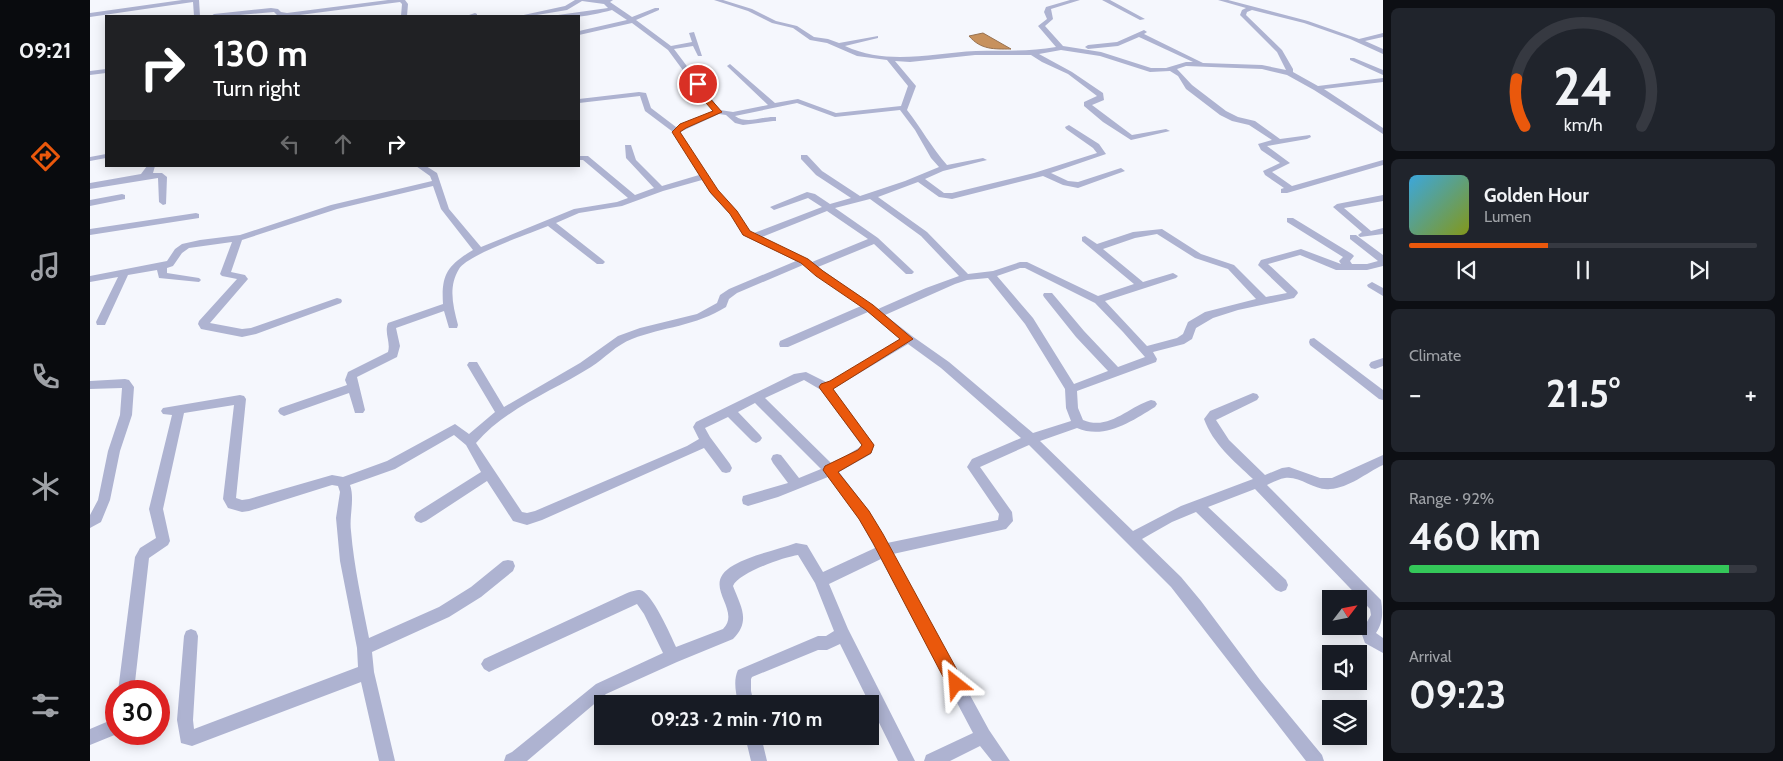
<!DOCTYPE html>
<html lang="en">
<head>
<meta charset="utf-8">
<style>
  body { margin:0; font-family:Cabin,sans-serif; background:#20242c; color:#f1f3f6; height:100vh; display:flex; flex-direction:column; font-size:19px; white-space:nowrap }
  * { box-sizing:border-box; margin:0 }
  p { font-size:16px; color:#9ea1a6 }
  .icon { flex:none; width:28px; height:28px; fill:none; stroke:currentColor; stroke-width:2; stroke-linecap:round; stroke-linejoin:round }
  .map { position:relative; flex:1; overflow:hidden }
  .drawer { display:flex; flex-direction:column; gap:8px; padding:8px; background:#0d0f14; width:400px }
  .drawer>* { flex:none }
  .banner { position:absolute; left:15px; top:15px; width:475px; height:152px; border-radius:0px; box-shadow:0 2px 12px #0003; background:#202124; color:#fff; overflow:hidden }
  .needle { width:32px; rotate:58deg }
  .controls { position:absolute; left:1232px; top:590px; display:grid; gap:10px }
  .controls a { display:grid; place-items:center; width:45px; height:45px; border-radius:0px; background:#171b24; box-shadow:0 2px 12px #0003; font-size:25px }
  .speed { position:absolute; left:15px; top:680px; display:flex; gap:10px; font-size:25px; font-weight:700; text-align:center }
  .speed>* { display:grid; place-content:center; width:65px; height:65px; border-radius:50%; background:#171b24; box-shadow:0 2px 12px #0003; line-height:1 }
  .speed .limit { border:8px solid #d22; background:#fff; color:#111 }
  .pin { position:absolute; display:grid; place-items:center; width:42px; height:42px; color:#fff; margin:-21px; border:2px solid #fff; border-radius:50%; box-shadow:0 1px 5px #0007 }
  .me { position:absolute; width:55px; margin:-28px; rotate:332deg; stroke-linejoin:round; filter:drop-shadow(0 0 4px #0008) }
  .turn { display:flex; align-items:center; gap:18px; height:105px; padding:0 25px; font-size:22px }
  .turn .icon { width:65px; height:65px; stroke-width:2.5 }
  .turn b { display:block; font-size:35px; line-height:42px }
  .lanes { display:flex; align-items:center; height:48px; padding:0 25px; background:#0003; justify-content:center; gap:25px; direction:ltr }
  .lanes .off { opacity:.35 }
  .big { font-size:38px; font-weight:800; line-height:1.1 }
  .drawer .card { flex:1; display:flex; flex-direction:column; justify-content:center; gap:8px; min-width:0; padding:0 18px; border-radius:8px; background:#20242c }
  .drawer .dial { align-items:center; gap:0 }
  .dial svg { height:130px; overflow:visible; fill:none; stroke:#363941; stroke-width:7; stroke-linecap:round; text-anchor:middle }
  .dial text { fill:#f1f3f6; stroke:none }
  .song { display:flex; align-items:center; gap:15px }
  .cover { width:60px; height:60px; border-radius:8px; background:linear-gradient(135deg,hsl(200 70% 55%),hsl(70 70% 35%)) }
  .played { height:5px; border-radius:2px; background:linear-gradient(90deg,#ea580c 40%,#363941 40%) }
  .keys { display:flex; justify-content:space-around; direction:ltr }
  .heat { display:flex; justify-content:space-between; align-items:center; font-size:28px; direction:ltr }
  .charge { height:8px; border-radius:4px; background:linear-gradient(90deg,#34c759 92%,#363941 0) }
  .trip { position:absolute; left:504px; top:695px; width:285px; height:50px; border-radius:0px; background:#171b24; box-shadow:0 2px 12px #0003; font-weight:800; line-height:50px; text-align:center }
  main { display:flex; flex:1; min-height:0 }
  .dock { display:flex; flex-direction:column; width:90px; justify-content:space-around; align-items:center; background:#090b0e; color:#9ea1a6 }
  .dock .icon { width:35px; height:35px }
  .dock .current { color:#ea580c }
  .dock b { font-size:22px; color:#f1f3f6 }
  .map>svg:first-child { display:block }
  .water { fill:#c7915d; stroke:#987250 }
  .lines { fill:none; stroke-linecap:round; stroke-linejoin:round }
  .street { fill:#aeb3d1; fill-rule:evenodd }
  .route { fill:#ea580c; stroke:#983908 }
</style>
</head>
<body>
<main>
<nav class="dock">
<b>09:21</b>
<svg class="icon current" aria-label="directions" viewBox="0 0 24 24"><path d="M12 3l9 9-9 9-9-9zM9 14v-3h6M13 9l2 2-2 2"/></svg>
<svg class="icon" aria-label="music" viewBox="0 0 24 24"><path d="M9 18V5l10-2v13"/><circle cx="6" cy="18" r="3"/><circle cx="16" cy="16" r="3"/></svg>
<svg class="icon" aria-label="phone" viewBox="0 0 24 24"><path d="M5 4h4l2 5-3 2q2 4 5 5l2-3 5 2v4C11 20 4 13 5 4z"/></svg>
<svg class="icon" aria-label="climate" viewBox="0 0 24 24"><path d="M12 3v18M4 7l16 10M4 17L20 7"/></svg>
<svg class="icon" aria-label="car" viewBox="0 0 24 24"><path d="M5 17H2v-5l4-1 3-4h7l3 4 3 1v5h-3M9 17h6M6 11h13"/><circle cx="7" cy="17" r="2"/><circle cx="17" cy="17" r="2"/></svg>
<svg class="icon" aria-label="filters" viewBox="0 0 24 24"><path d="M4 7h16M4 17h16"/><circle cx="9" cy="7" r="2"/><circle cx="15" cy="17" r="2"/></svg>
</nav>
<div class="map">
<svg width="1293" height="761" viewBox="0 0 1293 761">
  <rect width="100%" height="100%" fill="#f5f7fd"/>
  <path class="water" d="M893 33 921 49C904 49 891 50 879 36Z"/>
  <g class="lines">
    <path class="street" d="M92 0H109L110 16H104L103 2 0 17V13Z
      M298 0H315L318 4 317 16H311L312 4 310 2 202 16 187 15 184 12 139 16H121L124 14 181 8 188 9 191 12 197 13Z
      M485 0H523L520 2 542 17 565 8H569V10L546 20 581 46 602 42 599 33 604 32 612 56H608L603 46 584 49 630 110 643 112 678 105 638 67 637 66 640 64 685 103 708 99 746 113 811 106 818 86 797 60 767 56 737 43 720 40 703 28 682 23 658 11 624 0H633L662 9 686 21 707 26 724 37 738 39 749 43 788 36V38L755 46C799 66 841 53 886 51 914 50 939 52 966 47L948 26 957 19 954 12 956 7 980 0H990L961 9 963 19 955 26 973 46 1011 52 1061 68H1076L1096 62H1103L1049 37 1028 46 998 49 995 47 998 45 1027 42 1054 30 1057 32 1054 34 1113 63 1172 65 1196 70 1187 52 1150 15 1152 10 1156 8 1128 0H1138L1218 21 1269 39 1293 33V37L1275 41 1293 49V54L1260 39 1214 23 1162 10 1157 12 1156 15 1192 50 1203 69V72L1228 86 1293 78V82L1234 89 1293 128V134L1224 90 1197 75 1172 69 1096 66 1087 69 1102 85 1136 111 1148 117 1165 121 1190 139 1220 135 1221 137 1217 139 1177 146 1200 163 1182 172 1202 186 1293 160V165L1197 193H1191V189L1194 188 1175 175 1173 171 1190 163 1171 150 1168 144 1182 140 1159 125 1142 121 1130 115 1096 89 1088 76 1080 71 1060 72 1010 56 971 50 949 54 982 72 1013 93 1014 100 1002 105 1042 135 1076 129 1080 131 1041 140 1013 122 994 106V102L1007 96 978 74 952 62 941 55H885L820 62 805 61 826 86 817 110C831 128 842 148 857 165L893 158 897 160 853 171 835 179 854 193H862L944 173 1007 153 1003 148 976 129 975 127 979 125 1009 144 1016 154 961 173 978 181 988 182 1031 168 1035 171 988 188 973 185 953 176 862 199 849 197 828 182 788 197 837 232 878 274 903 271 930 262H937L1008 296 1044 284 992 241V237L995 236 1007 244 1043 232 1072 229 1111 254 1144 265 1176 297 1197 293 1170 267 1168 265 1171 260 1211 249 1251 264 1249 261 1253 257 1197 222V218H1203L1262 254 1264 256 1260 261 1262 264H1277L1288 261 1260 239V235H1266L1293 255V266L1277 270H1246L1210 255 1178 264 1207 291 1208 293 1204 298 1148 310 1123 318 1106 328 1102 339 1094 344 1063 352 1067 359 1066 362 987 391 988 408 993 420C1019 431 1038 407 1061 400L1065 401 1067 404 1065 407C1042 421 1015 440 987 428L950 441 1043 531 1091 506 1163 479C1144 461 1123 444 1114 419L1120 411 1163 393 1167 394 1169 397 1167 400 1126 420 1139 440 1175 475 1192 468 1199 467 1230 478H1242L1293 455V465C1276 473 1259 488 1240 489 1224 491 1211 476 1195 478 1189 479 1183 482 1177 485L1291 600C1293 612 1293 623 1286 633L1293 638V653L1275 643 1271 632 1281 615 1280 609 1165 489 1118 507 1196 580 1198 585 1196 590 1191 592 1186 590 1106 512 1082 522 1052 539 1091 577 1111 601 1170 680 1232 755 1234 761H1216L1081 587 939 445 890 467 922 512 923 521 916 529 803 554 899 730 920 761H902L890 746 860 761H834L836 755 883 733 791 559 739 584 758 629 825 761H808L750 644 737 650H728L662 677 661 679V691L664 704H648C646 692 643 681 648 670L728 636H736L744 631 725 583 708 555C694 557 648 573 643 586 651 607 661 621 643 639L587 662 516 694 437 761H414L416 755 422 752 506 684 573 653 554 614 547 604 399 672 394 669 391 664 394 659 535 594C539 592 546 590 550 590 562 592 581 636 586 647L633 629C653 609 608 585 644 565 661 555 687 550 706 543L717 545 733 572 785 548 769 519 738 477 688 497 658 506 653 504 652 500 653 496 698 483 683 463 681 459 683 455 687 454 691 455 709 478 731 469 665 403 648 412 670 435 672 438 670 441 666 443 662 441 638 417 615 428 620 437 640 464 642 468 640 472 636 473 632 472 614 448 452 520 437 525 423 521 397 481 336 521 331 523 326 521 324 517 326 513 391 472 376 445 364 435 305 469 260 485C265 499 259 516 261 531 264 567 272 602 279 638L349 607 381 587 413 561 418 560 423 561 425 566 423 571 391 597 359 617 282 652 284 672 305 761H289L271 682 102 746 91 743 87 720 94 636 96 631 101 629 106 631 108 636 103 720 104 729 268 667 267 648 250 561 246 518 250 492 248 486 242 485 159 511 152 512 138 508 133 499 144 405 94 413 73 509 80 541 78 545 59 558 44 691H28L45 557 50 548 66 538 59 509 82 415 73 414 71 411 73 408 150 395 154 396 156 399 146 498 152 500 159 499 242 475 253 477 297 461 365 424 379 434 405 412 377 365 379 362H387L414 407 490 363 528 336 550 328 607 314 627 303 630 295 639 289 706 261 653 235 640 214 621 194 612 180 573 191 532 206 489 213 466 223 513 260 515 262 513 264H507L458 226C441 233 377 255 369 269 358 287 363 306 368 325L367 328H359L354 311 306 328 310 346 307 357 267 377 275 410 273 413H265L259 393 194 416 190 414 188 411 190 408 257 385 255 380 258 372 298 352C301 342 294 333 298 323L353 304C351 274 358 265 383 250L351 209 343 186 247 209 152 240 141 272 155 275 158 279 120 323 152 329 161 328 247 298 251 299 252 301 251 303 166 334 152 337 111 329 108 324 109 321 147 279 132 276 130 274 142 242 99 248 92 253 83 266 77 268V273L109 278 111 280 109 282 69 278 67 270 38 275 15 325H7L6 322 28 277 0 282V276L77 261 85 249 92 244 110 240 150 235 241 205 342 181 340 176 326 166H336L347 173 359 209 391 247 484 209 527 202 538 198 499 165 493 160H489V156H498L545 195 564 188 536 158 535 145H541L546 160 572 186 609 175 583 132 555 111 550 96 489 103V99L549 92 556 93 561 108 586 127 623 111 578 50 542 23 489 35V31L537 20 522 10C507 14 483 20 468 15L518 8 514 4 492 1 477 10 441 16H429L475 6ZM707 103 745 117 810 110 825 130 841 158 849 167 815 181 770 196 732 171 717 155H711V159L726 175 761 198 740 204 725 194 717 192 680 207 684 210 718 198 732 207 664 233 659 231 647 211 627 190 590 132 629 114 636 115 645 123 653 125 683 121H686V117C671 116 658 125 645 116ZM780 199 831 236 869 276 836 288 788 309 728 267 784 244 816 274H822L824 272 822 270 788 238 745 208ZM737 211 778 239 722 262 672 237ZM1067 234 1105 258 1138 269 1166 299 1115 312 1098 322 1093 334 1087 338 1057 346 1015 301 1086 278 1088 276 1083 273 1053 282 1013 249 1045 238ZM713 265 771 306 690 341 689 344 690 347H698L778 312 810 339 740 382H736L716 372 704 374 606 422 603 427 609 439 597 446 445 511 437 513 432 512 386 443C416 408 463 391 501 367 515 358 526 345 542 339 573 327 606 326 636 307L639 299 647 293ZM930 268H935L1005 303 1033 332 1055 357 1028 367 994 331 962 293H954L953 295 954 297 986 337 1018 371 984 384 943 318 907 276ZM898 278 935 324 975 389 976 408 981 421 943 433 859 362 822 336 795 315 865 284 877 280ZM818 344 851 368 931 438 882 459 877 467 909 514 908 520 797 543 779 511 749 472 781 454 784 445 743 389ZM714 380 731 390 772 446 742 464 675 398Z
      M1012 0H1020L1055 19 1050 20Z
      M385 13 387 14V16H376Z
      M1260 58H1264L1293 70V75L1260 60Z
      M16 69V73L0 75V71Z
      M16 154V158L0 161V157Z
      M57 166H65L63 173H72L77 177 76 204 73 205 69 202 68 178 0 189V183L51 174Z
      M32 194 35 195V199L0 206V200Z
      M1293 195V201L1254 208 1281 231 1293 228V234L1270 237 1268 235 1272 232 1243 207 1247 204Z
      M106 213 109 214V218L0 235V229Z
      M1282 282 1293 288V296L1278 287 1277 285Z
      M1224 338 1293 390V400L1289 399 1220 345 1219 342 1220 339Z
      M1293 358V366L1285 369 1281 368 1279 365 1281 362Z
      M35 379 39 380 44 387 42 415 30 451 20 500 11 522 0 528V515L8 500 18 451 30 415 32 388 0 389V381Z
      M26 718 27 734 0 745V729Z
      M655 736H671L677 761H661Z"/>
  </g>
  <path class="route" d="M606 82H611L617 95 632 112 596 128 590 132 628 190 647 211 660 231 718 259 733 271 783 305 823 339 743 389 784 445 781 453 748 472 779 511 793 534 872 679 874 684 872 690 866 692 860 690 783 543 769 519 733 470 735 466 768 450 772 445 731 390 729 387 731 384 740 381 810 339 776 310 726 276 711 263 653 235 640 214 620 192 582 132 590 124 623 111 610 96Z"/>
</svg>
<div class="controls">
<a><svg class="needle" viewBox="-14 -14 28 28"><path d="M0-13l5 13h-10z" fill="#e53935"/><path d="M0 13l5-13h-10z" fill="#9ea1a6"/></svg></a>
<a><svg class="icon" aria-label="sound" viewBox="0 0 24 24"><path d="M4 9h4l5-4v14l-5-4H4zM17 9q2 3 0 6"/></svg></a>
<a><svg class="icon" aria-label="layers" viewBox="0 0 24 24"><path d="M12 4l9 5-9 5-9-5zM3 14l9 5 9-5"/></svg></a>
</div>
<div class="speed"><div class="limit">30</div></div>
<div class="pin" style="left:608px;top:84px;background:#d93025"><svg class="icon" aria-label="arrive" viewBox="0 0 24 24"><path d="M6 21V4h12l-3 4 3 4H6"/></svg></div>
<svg class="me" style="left:866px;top:684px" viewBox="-20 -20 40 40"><path d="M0-17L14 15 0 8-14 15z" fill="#ea580c" stroke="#fff" stroke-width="4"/></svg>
<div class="trip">09:23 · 2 min · 710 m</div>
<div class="banner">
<div class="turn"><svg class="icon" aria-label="right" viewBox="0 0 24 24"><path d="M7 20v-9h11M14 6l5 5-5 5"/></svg><div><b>130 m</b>Turn right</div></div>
<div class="lanes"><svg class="icon off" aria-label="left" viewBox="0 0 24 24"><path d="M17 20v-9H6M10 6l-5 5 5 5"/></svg><svg class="icon off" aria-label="ahead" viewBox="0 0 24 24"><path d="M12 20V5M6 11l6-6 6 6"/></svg><svg class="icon" aria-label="right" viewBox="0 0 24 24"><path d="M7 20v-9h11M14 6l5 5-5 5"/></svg></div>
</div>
</div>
<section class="drawer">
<div class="card dial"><svg viewBox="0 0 100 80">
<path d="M14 69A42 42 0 1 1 86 69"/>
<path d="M14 69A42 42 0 0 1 9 40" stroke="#ea580c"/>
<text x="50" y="56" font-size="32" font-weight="700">24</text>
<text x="50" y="72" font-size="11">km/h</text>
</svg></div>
<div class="card">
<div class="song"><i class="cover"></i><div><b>Golden Hour</b><p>Lumen</p></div></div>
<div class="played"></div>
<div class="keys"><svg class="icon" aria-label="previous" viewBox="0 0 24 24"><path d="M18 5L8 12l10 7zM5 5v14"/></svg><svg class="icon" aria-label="pause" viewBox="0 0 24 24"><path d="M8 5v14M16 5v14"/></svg><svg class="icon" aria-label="next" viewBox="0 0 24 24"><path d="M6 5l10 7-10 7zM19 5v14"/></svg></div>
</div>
<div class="card"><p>Climate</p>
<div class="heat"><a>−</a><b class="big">21.5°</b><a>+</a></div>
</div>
<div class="card"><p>Range · 92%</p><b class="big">460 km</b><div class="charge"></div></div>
<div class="card"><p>Arrival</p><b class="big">09:23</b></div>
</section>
</main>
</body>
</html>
